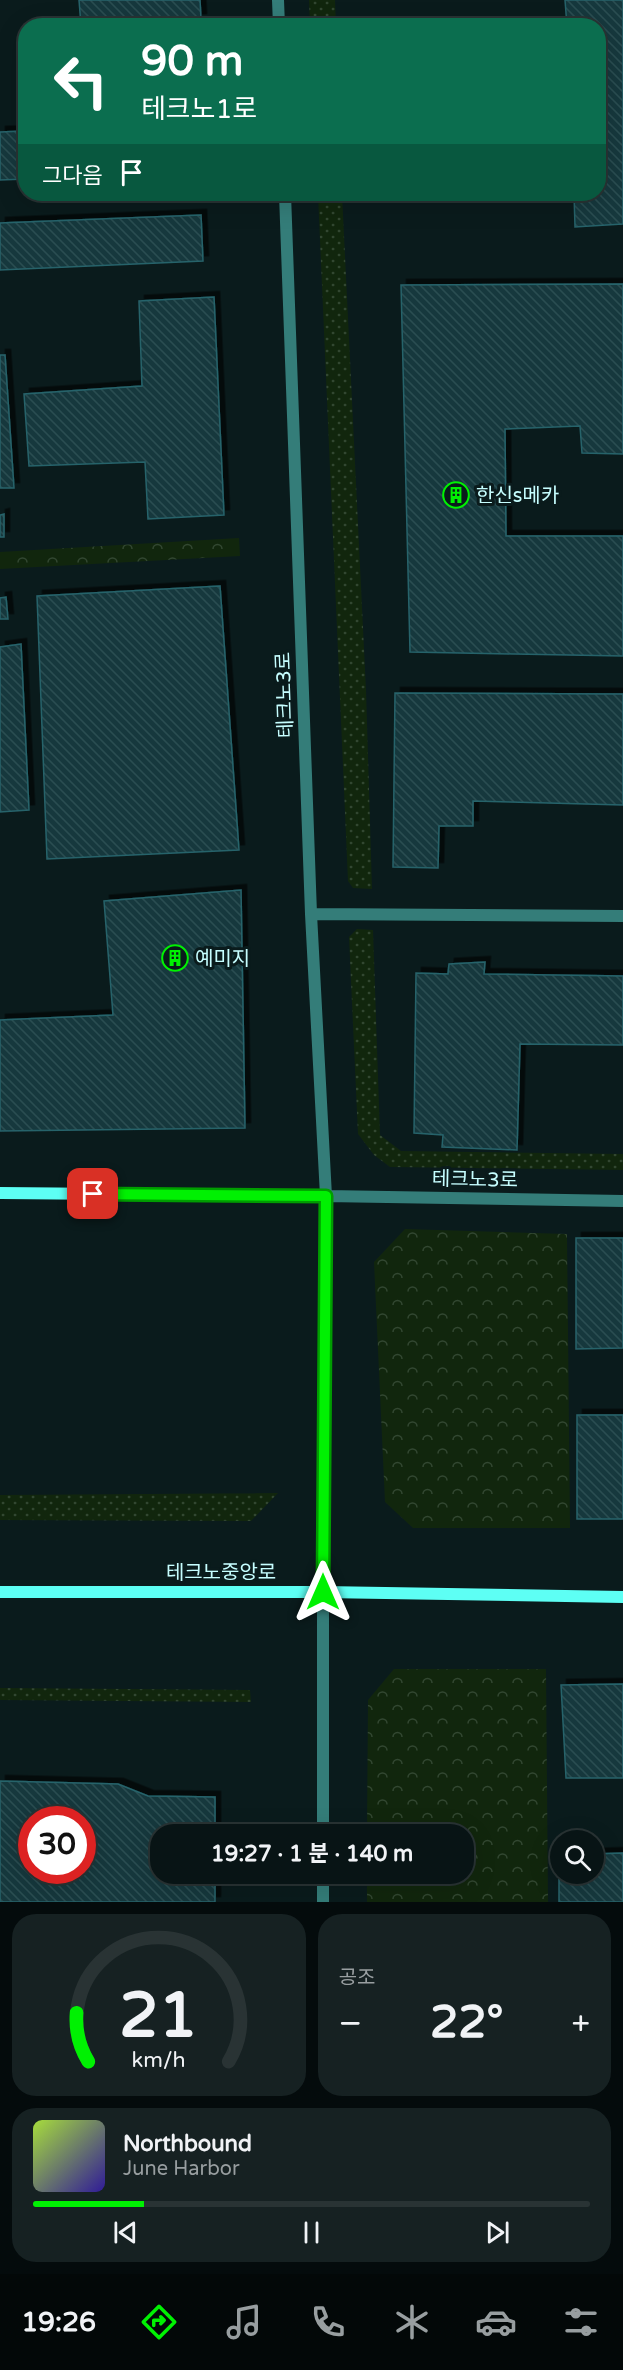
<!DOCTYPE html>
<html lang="ko">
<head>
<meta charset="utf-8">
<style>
  body { margin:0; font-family:"Varela Round","Noto Sans KR",sans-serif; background:#162122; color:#f1f3f6; height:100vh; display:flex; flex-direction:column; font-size:22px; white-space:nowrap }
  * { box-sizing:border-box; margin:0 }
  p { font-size:20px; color:#989ea0 }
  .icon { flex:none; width:33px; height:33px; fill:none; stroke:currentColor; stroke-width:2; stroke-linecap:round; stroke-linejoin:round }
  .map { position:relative; height:1902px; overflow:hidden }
  .panel { display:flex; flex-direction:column; gap:12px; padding:12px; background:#040b0c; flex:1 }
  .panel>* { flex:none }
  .hud { position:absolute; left:18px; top:18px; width:588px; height:183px; border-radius:24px; box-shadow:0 6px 24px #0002,0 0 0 2px #293334; background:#0b6e4f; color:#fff; overflow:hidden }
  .fabs { position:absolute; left:550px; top:1830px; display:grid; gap:12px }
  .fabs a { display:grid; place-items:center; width:54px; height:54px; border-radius:50%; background:#081415; box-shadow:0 6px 24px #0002,0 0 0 2px #293334; font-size:30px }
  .speed { position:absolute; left:18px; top:1806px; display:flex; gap:12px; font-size:30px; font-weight:700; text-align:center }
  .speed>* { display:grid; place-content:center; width:78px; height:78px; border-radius:50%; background:#081415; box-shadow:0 6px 24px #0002,0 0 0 2px #293334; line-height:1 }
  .speed .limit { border:9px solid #d22; background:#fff; color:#111 }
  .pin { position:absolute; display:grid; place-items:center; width:51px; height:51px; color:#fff; margin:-26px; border-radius:12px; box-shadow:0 3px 9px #0006 }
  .me { position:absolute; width:66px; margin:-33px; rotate:0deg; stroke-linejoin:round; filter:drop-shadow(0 0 4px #0008) }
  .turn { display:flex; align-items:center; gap:21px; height:126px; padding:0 24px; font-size:27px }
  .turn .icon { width:78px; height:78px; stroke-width:2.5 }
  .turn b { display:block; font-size:42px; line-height:51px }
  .then { display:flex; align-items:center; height:57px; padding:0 24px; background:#0003; gap:12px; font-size:22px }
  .big { font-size:45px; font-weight:700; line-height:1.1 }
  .panel .card { flex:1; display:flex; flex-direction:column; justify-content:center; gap:9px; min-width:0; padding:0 21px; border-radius:24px; background:#162122 }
  .panel .dial { align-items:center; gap:0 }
  .dial svg { height:156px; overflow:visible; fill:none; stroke:#293334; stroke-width:7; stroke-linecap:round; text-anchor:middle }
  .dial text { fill:#f1f3f6; stroke:none }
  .song { display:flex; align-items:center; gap:18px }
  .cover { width:72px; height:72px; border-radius:9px; background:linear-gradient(135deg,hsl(80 70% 55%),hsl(250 70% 35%)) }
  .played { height:6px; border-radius:3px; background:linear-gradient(90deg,#00f102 20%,#293334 20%) }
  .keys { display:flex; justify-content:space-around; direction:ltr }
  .heat { display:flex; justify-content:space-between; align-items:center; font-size:33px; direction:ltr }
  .panel .tiles { flex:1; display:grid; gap:12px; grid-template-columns:1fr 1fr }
  .card:last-child { grid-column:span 2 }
  .trip { position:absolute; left:150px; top:1824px; width:324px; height:60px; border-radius:24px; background:#081415; box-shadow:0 6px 24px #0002,0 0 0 2px #293334; font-weight:700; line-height:60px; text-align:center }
  .tab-bar { display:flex; height:96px; justify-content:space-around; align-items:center; background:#030808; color:#989ea0 }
  .tab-bar .icon { width:42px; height:42px }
  .tab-bar .selected { color:#00f102 }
  .tab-bar b { font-size:27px; color:#f1f3f6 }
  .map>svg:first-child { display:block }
  .grass { fill:url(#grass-dots) }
  .park { fill:url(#park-crowns) }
  .building { fill:url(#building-back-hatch); stroke:#27636b; stroke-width:1.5; fill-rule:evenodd; filter:url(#shadow) }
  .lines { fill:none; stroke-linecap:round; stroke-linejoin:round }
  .minor { stroke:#347d79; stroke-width:12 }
  .tertiary { stroke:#347d79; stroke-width:12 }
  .secondary { stroke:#5dfff4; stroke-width:12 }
  .route-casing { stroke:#009d01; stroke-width:15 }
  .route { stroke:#00f102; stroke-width:10 }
  .labels { text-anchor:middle; stroke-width:6; stroke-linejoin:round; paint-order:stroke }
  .poi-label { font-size:20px; fill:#c6feff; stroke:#0a1b1c; text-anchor:start }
  .street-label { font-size:20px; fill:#c6feff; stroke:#0a1b1c }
</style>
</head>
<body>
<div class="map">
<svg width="623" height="1902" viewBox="0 0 623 1902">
  <defs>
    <pattern id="grass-dots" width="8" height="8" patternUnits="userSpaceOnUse" patternTransform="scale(1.5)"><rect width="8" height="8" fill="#11260d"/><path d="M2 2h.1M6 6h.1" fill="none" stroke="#324731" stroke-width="1.8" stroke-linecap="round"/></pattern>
    <pattern id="park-crowns" width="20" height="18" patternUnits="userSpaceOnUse" patternTransform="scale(1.5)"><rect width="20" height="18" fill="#11260d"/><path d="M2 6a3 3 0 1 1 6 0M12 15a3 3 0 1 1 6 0" fill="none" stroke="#324731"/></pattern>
    <pattern id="building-back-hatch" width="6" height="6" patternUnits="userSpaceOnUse" patternTransform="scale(1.5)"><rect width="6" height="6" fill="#16393e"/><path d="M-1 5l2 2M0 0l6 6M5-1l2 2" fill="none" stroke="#2c4d51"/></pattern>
    <filter id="shadow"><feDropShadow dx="5.5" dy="-5.5" stdDeviation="0" flood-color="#0009"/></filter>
  </defs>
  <rect width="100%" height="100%" fill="#0a1b1c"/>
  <path class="grass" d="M309 0H335L336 25H310Z
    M318 194H342L366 690 372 889 353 888 348 881Z
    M357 929 373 930 380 1135 401 1151 623 1154V1170L390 1167 374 1155 358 1134 349 937Z
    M278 1493 251 1521 0 1520V1495Z
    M0 1688 250 1690 251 1702 0 1700Z"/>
  <path class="park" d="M239 538 240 556 0 569V552Z
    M405 1229 567 1234 570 1528H413L385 1502 374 1262Z
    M394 1669H546L548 1902H367V1874H464V1834H367L368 1700Z"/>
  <path class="building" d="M79 0H200L201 19 81 26Z
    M565 0H623V224L575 227 574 194H598V26H567Z
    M26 131V179L0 180V132Z
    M201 215 203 261 0 270V223Z
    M623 284V454L582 453 580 426 505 429 506 536H623V656L410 652 401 285Z
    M214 297 224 515 148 519 145 462 29 466 24 394 142 386 139 301Z
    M0 355H5L14 488H0Z
    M4 514V537H0V515Z
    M220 586 239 850 47 859 37 596Z
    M6 597 8 619H0V598Z
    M21 644 29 810 0 812V647Z
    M395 693 623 694V805L473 801V826H439L438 868 393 867Z
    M241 890 245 1128 0 1131V1020L113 1015 104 901Z
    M485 962 484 974 623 976V1045L520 1044 517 1150 442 1147 443 1135 414 1133 416 973 448 974 449 964Z
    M576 1238H623V1348L576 1349Z
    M577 1415H623V1519H577Z
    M623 1684V1778H566L561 1685Z
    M0 1781 118 1784 148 1796 215 1797V1834H160V1874H215V1902H0ZM32 1820H82V1870H32Z
    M623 1853V1902H559V1855H561V1874H594V1854Z"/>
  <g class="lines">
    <path class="minor" d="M278 0 279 26
      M285 194 311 914 326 1196 323 1592
      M311 914 623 916
      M326 1196 623 1201"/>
    <path class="tertiary" d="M323 1592V1834
      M323 1874V1902"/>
    <path class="secondary" d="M0 1193 326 1196
      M0 1592H323L623 1597"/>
  </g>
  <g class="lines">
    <g class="route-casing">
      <path id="route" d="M93 1194 326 1196 323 1592"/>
    </g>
    <use href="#route" class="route"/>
  </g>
  <defs>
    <g id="building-ring" transform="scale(1.35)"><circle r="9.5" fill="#0a1b1c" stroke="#00f102" stroke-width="1.5"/><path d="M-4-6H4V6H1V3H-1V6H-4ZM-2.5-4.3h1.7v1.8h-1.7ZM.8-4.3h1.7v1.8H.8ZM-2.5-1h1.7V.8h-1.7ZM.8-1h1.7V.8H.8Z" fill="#00f102"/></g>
  </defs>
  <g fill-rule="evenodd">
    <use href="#building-ring" x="456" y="495"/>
    <use href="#building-ring" x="175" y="958"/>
  </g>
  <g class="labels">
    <g class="poi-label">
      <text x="476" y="502">한신s메카</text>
      <text x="195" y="965">예미지</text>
    </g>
    <g class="street-label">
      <text transform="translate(284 695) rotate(-92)" y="7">테크노3로</text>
      <text transform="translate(475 1179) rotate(1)" y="7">테크노3로</text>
      <text x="221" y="1579">테크노중앙로</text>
    </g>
  </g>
</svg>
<div class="fabs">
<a><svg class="icon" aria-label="search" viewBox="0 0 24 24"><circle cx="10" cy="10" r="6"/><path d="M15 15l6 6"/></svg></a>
</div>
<div class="speed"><div class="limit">30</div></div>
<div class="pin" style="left:93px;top:1194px;background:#d93025"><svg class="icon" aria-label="arrive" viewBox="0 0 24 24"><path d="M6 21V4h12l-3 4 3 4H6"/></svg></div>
<svg class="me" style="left:323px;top:1592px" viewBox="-20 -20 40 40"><path d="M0-17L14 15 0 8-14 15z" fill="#00f102" stroke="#fff" stroke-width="4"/></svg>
<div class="trip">19:27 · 1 분 · 140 m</div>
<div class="hud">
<div class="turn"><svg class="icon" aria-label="left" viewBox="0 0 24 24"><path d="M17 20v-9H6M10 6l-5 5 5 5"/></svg><div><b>90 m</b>테크노1로</div></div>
<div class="then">그다음<svg class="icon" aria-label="arrive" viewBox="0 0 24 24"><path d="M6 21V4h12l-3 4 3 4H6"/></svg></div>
</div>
</div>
<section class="panel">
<div class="tiles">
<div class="card dial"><svg viewBox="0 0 100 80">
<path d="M14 69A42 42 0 1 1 86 69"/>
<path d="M14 69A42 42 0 0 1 8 44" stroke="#00f102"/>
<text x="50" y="56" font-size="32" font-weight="700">21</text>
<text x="50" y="72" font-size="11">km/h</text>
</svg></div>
<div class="card"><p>공조</p>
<div class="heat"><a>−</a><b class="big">22°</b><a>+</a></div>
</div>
<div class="card">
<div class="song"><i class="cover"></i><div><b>Northbound</b><p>June Harbor</p></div></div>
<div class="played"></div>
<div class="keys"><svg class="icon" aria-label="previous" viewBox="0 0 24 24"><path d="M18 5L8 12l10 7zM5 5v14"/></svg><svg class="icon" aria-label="pause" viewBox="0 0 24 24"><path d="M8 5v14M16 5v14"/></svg><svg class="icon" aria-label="next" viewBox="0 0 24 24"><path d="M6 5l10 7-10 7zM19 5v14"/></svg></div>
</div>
</div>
</section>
<nav class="tab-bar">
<b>19:26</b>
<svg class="icon selected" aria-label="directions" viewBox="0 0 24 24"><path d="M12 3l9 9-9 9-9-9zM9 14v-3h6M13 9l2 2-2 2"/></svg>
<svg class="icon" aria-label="music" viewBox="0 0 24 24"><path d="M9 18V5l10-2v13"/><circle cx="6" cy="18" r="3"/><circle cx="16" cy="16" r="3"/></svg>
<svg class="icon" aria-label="phone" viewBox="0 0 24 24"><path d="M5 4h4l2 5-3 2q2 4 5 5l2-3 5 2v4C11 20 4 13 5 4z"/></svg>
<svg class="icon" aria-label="climate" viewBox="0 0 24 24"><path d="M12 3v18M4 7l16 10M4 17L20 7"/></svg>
<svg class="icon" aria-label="car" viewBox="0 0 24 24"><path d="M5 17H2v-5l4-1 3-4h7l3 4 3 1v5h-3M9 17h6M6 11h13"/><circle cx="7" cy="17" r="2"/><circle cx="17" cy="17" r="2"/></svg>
<svg class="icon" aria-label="filters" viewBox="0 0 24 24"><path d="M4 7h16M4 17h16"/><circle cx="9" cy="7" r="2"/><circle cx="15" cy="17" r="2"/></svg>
</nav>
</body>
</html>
